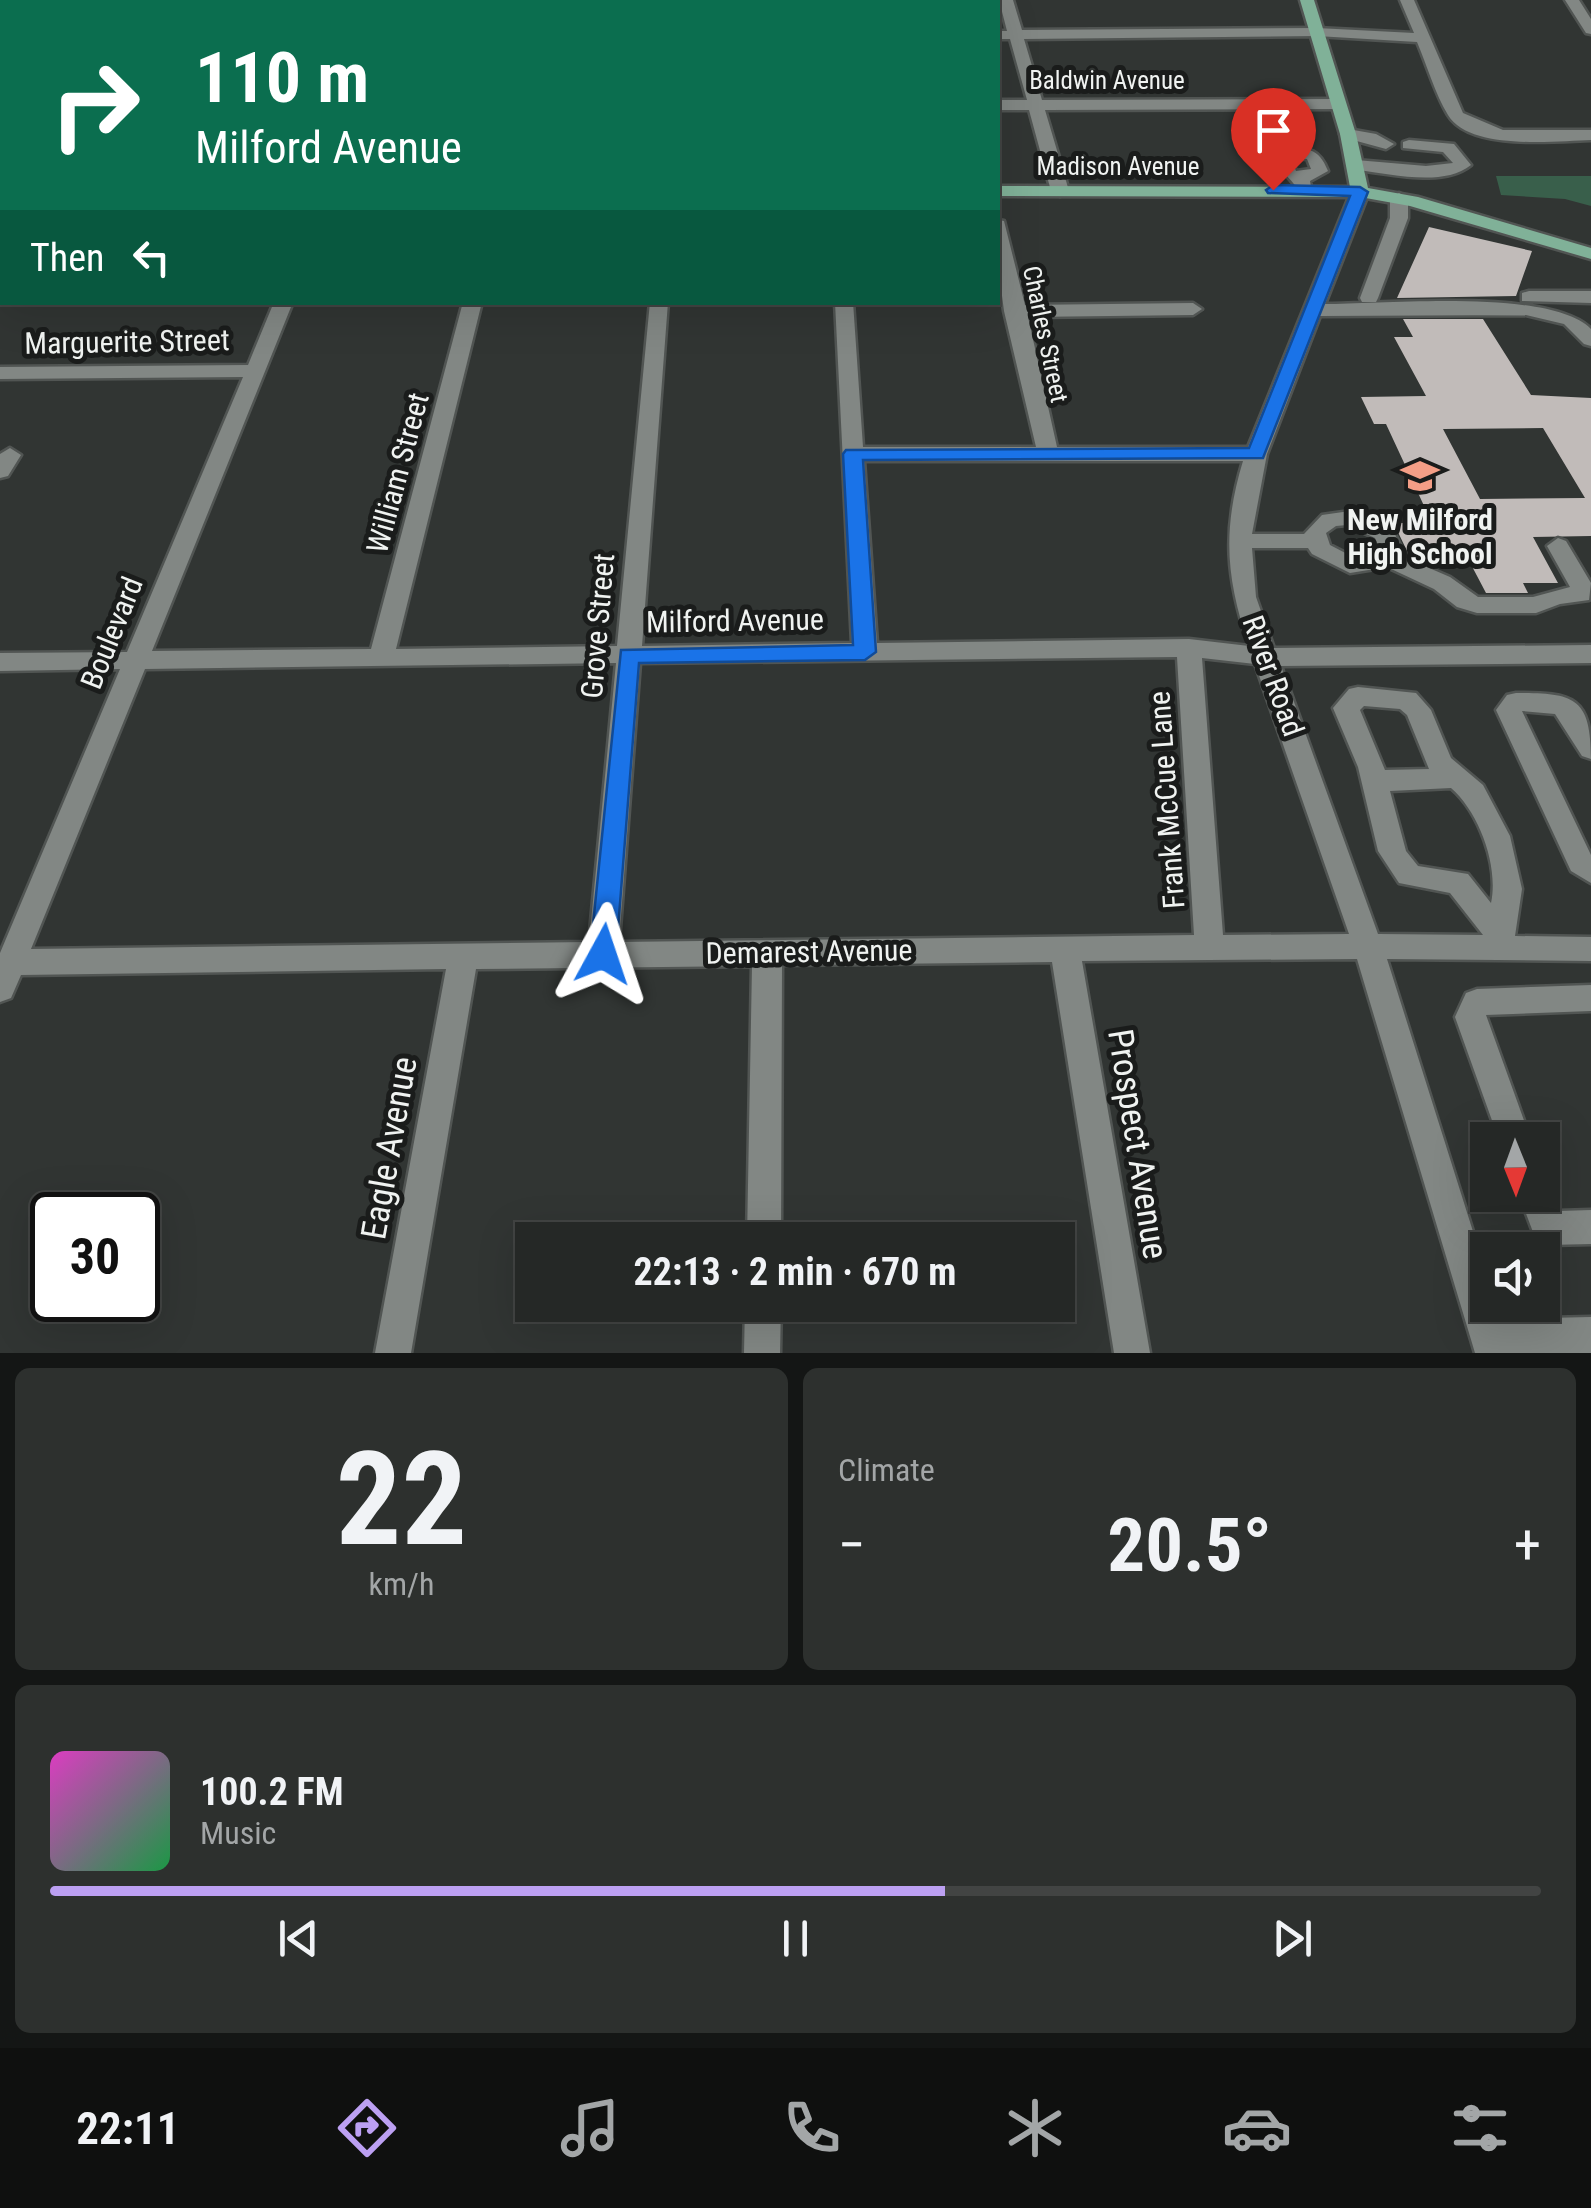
<!DOCTYPE html>
<html lang="en">
<head>
<meta charset="utf-8">
<style>
  body { margin:0; font-family:"Roboto Condensed",sans-serif; background:#2d302e; color:#f1f3f6; height:100vh; display:flex; flex-direction:column; font-size:38px; white-space:nowrap }
  * { box-sizing:border-box; margin:0 }
  p { font-size:32px; color:#a3a6a7 }
  .icon { flex:none; width:55px; height:55px; fill:none; stroke:currentColor; stroke-width:2; stroke-linecap:round; stroke-linejoin:round }
  .map { position:relative; height:1353px; overflow:hidden }
  .side { display:flex; flex-direction:column; gap:15px; padding:15px; background:#141615; flex:1 }
  .side>* { flex:none }
  .guide { position:absolute; left:0px; top:0px; width:1000px; height:305px; box-shadow:0 10px 40px #0002,0 0 0 2px #424443; background:#0b6e4f; color:#fff; overflow:hidden }
  .needle { width:65px; rotate:179deg }
  .controls { position:absolute; left:1470px; top:1122px; display:grid; gap:20px }
  .controls a { display:grid; place-items:center; width:90px; height:90px; border-radius:0px; background:#252826; box-shadow:0 10px 40px #0002,0 0 0 2px #424443; font-size:50px }
  .speed { position:absolute; left:30px; top:1192px; display:flex; gap:20px; font-size:50px; font-weight:700; text-align:center }
  .speed>* { display:grid; place-content:center; width:130px; height:130px; border-radius:50%; background:#252826; box-shadow:0 10px 40px #0002,0 0 0 2px #424443; line-height:1 }
  .speed .limit { border:5px solid #111; border-radius:15px; background:#fff; color:#111 }
  .pin { position:absolute; display:grid; place-items:center; width:85px; height:85px; color:#fff; margin:-102px -42px; border-radius:50% 50% 50% 0; rotate:-45deg; box-shadow:0 0 10px #0007 }
  .pin .icon { rotate:45deg }
  .me { position:absolute; width:110px; margin:-55px; rotate:5deg; stroke-linejoin:round; filter:drop-shadow(0 0 8px #0008) }
  .turn { display:flex; align-items:center; gap:35px; height:210px; padding:0 30px; font-size:45px }
  .turn .icon { width:130px; height:130px; stroke-width:2.5 }
  .turn b { display:block; font-size:70px; line-height:85px }
  .then { display:flex; align-items:center; height:95px; padding:0 30px; background:#0003; gap:20px; font-size:38px }
  .big { font-size:75px; font-weight:700; line-height:1.1 }
  .side .card { flex:1; display:flex; flex-direction:column; justify-content:center; gap:15px; min-width:0; padding:0 35px; border-radius:15px; background:#2d302e }
  .side .dial { align-items:center; gap:0 }
  .dial b { font-size:130px; line-height:1 }
  .song { display:flex; align-items:center; gap:30px }
  .cover { width:120px; height:120px; border-radius:15px; background:linear-gradient(135deg,hsl(310 70% 55%),hsl(140 70% 35%)) }
  .played { height:10px; border-radius:5px; background:linear-gradient(90deg,#bca0f2 60%,#424443 60%) }
  .keys { display:flex; justify-content:space-around; direction:ltr }
  .heat { display:flex; justify-content:space-between; align-items:center; font-size:55px; direction:ltr }
  .side .tiles { flex:1; display:grid; gap:15px; grid-template-columns:1fr 1fr }
  .card:last-child { grid-column:span 2 }
  .trip { position:absolute; left:515px; top:1222px; width:560px; height:100px; border-radius:0px; background:#252826; box-shadow:0 10px 40px #0002,0 0 0 2px #424443; font-weight:700; line-height:100px; text-align:center }
  .tab-bar { display:flex; height:160px; justify-content:space-around; align-items:center; background:#0f100f; color:#a3a6a7 }
  .tab-bar .icon { width:70px; height:70px }
  .tab-bar .on { color:#bca0f2 }
  .tab-bar b { font-size:45px; color:#f1f3f6 }
  .map>svg:first-child { display:block }
  .green { fill:#395f4b }
  .building { fill:#c1bbb9; fill-rule:evenodd }
  .lines { fill:none; stroke-linecap:round; stroke-linejoin:round }
  .minor-casing { stroke:#515553; stroke-width:5 }
  .major-casing { stroke:#515553; stroke-width:5 }
  .minor { fill:#828784; fill-rule:evenodd }
  .major { fill:#80b198; fill-rule:evenodd }
  .route { fill:#1a73e8; stroke:#114b97; stroke-width:2.5 }
  .labels { text-anchor:middle; stroke-width:10; stroke-linejoin:round; paint-order:stroke }
  .far-street-label { font-size:25px; fill:#f0f3f1; stroke:#1a1c1b }
  .street-label { font-size:30px; fill:#f0f3f1; stroke:#1a1c1b }
  .poi-label { font-size:30px; font-weight:bold; fill:#f0f3f1; stroke:#1a1c1b }
  .near-street-label { font-size:35px; fill:#f0f3f1; stroke:#1a1c1b }
</style>
</head>
<body>
<div class="map">
<svg width="1591" height="1353" viewBox="0 0 1591 1353">
  <rect width="100%" height="100%" fill="#313533"/>
  <path class="green" d="M1496 176H1591V206L1565 199 1501 195Z"/>
  <path class="building" d="M1429 227 1532 251 1516 296 1397 298Z
    M1403 319H1483L1531 395 1591 398V536L1533 537 1558 583H1523L1528 593H1486L1466 555H1409L1395 526 1390 523H1432L1386 424H1374L1361 397 1426 396 1394 337H1413ZM1543 428 1585 498 1480 499 1443 429Z"/>
  <g class="lines">
    <g class="minor-casing">
      <path id="minor" d="M999 0H1013L1022 30 1317 28 1414 33 1400 0H1414L1463 113 1503 130H1591V140C1555 141 1470 151 1448 115 1435 94 1427 65 1417 42L1317 36 1024 39 1042 100 1337 99 1345 104 1337 109 1045 110 1069 191 1060 196 1051 191 1029 110H998V100H1027L1010 39H998V31H1007Z
        M1565 0H1579L1591 19V34L1586 33Z
        M0 42H2V50H0Z
        M1348 129 1376 134 1394 144 1386 149 1342 137 1340 134Z
        M1409 140 1454 144 1471 165C1442 188 1390 173 1356 170L1348 165 1356 160 1426 166 1453 163 1443 152 1403 148V142Z
        M1281 147C1307 149 1318 146 1328 171L1310 181 1312 193H1300C1289 174 1282 177 1273 152ZM1291 158 1307 159 1311 169 1296 171Z
        M1360 187 1369 192 1325 304C1386 304 1550 288 1591 329V346L1584 344 1564 324 1526 315 1320 316 1267 454 1252 534H1304L1322 515 1350 511 1392 528 1402 549 1399 555 1450 577 1478 597H1533L1570 587 1547 546 1558 538 1566 541 1591 583 1589 600 1560 604 1536 613H1477L1457 607 1434 589 1387 567 1350 573 1312 554 1308 548H1252L1256 597 1274 648 1591 645V663L1281 666 1378 934 1483 935 1450 893 1399 883 1378 851 1358 767 1333 708 1349 689 1358 687 1416 693 1431 710 1451 758 1483 785 1510 836 1522 889 1515 936 1591 937V961L1387 959 1488 1279V1305H1496L1500 1319 1591 1317V1353H1475L1357 959 1082 961 1150 1353H1114L1052 962 782 965 781 1240H747L752 966 476 969 411 1353H375L446 969 21 975 11 998 0 1002V953L120 669 0 671V653L127 652 243 377 0 379V367L248 365 274 302H293L152 651 371 649 463 302H482L396 649 617 646 650 302H668L642 646 852 643 835 302H853L863 447H1036L1004 311 998 265V220L1004 221 1025 305 1193 303 1202 309 1193 315 1028 317 1057 447H1248L1351 192ZM864 461H1243C1222 530 1226 579 1249 646L1189 639 877 643ZM1347 525 1375 538 1379 548 1375 554 1353 557 1330 545 1326 533 1336 526ZM1177 657 1194 935 619 942 640 663ZM1202 658 1255 664 1349 934 1223 935ZM616 663 589 942 31 949 145 669ZM1364 706 1400 709 1407 715 1429 769 1385 770 1360 710ZM1451 788C1479 812 1499 866 1491 903L1468 874 1418 866 1406 851 1390 791Z
        M1399 193 1408 198V218L1378 298 1376 302H1362L1360 298 1390 218V198Z
        M1529 291H1591V303L1522 301V293Z
        M10 448 21 455 8 476 0 478V454Z
        M1516 693C1574 693 1591 697 1591 759L1582 756 1555 714 1522 711 1591 855V883L1571 871 1496 710 1507 695Z
        M1591 985V1011L1486 1015 1531 1140H1499L1455 1017 1466 993 1477 989Z
        M1542 1181 1548 1184 1559 1211 1591 1210V1244L1548 1245 1536 1240 1519 1195H1542Z
        M745 1305H781L780 1353H744Z"/>
    </g>
    <g class="major-casing">
      <path id="major" d="M1300 0H1314L1356 134 1368 188 1418 197 1591 248V259L1410 206 1360 197 998 196V186L1350 187 1340 134Z
        M0 192H2V202H0Z"/>
    </g>
    <use href="#minor" class="minor"/>
    <use href="#major" class="major"/>
  </g>
  <path class="route" d="M1273 185 1360 187 1368 192 1263 458 863 460 876 652 865 660 639 663 616 954 613 963 603 966 593 963 590 954 621 650 853 645 843 454 846 450 1249 448 1350 196 1268 193 1266 190Z"/>
  <defs>
    <g id="school-bare" transform="scale(3)"><path d="M0-5L7-2L0 1L-7-2ZM-4 1L0 2.5L4 1V4Q0 6-4 4Z" fill="#f49e86" stroke="#1a1c1b" stroke-width="2.5" paint-order="stroke"/></g>
  </defs>
  <g fill-rule="evenodd">
    <use href="#school-bare" x="1420" y="476"/>
  </g>
  <g class="labels">
    <g class="far-street-label">
      <text x="1107" y="89">Baldwin Avenue</text>
      <text x="1118" y="175">Madison Avenue</text>
      <text transform="translate(1046 334) rotate(78)" y="9">Charles Street</text>
    </g>
    <g class="street-label">
      <text transform="translate(127 342) rotate(-1)" y="10">Marguerite Street</text>
      <text transform="translate(398 473) rotate(-75)" y="10">William Street</text>
      <text transform="translate(735 621) rotate(-1)" y="10">Milford Avenue</text>
      <text transform="translate(598 626) rotate(-85)" y="10">Grove Street</text>
      <text transform="translate(112 633) rotate(-68)" y="10">Boulevard</text>
      <text transform="translate(1273 676) rotate(70)" y="10">River Road</text>
      <text transform="translate(1167 800) rotate(-94)" y="10">Frank McCue Lane</text>
      <text transform="translate(809 952) rotate(-1)" y="10">Demarest Avenue</text>
    </g>
    <g class="poi-label">
      <text x="1420" y="530">New Milford<tspan x="1420" dy="34">High School</tspan></text>
    </g>
    <g class="near-street-label">
      <text transform="translate(1138 1144) rotate(81)" y="12">Prospect Avenue</text>
      <text transform="translate(389 1148) rotate(-80)" y="12">Eagle Avenue</text>
    </g>
  </g>
</svg>
<div class="controls">
<a><svg class="needle" viewBox="-14 -14 28 28"><path d="M0-13l5 13h-10z" fill="#e53935"/><path d="M0 13l5-13h-10z" fill="#a3a6a7"/></svg></a>
<a><svg class="icon" aria-label="sound" viewBox="0 0 24 24"><path d="M4 9h4l5-4v14l-5-4H4zM17 9q2 3 0 6"/></svg></a>
</div>
<div class="speed"><div class="limit">30</div></div>
<div class="pin" style="left:1273px;top:190px;background:#d93025"><svg class="icon" aria-label="arrive" viewBox="0 0 24 24"><path d="M6 21V4h12l-3 4 3 4H6"/></svg></div>
<svg class="me" style="left:603px;top:954px" viewBox="-20 -20 40 40"><path d="M0-17L14 15 0 8-14 15z" fill="#1a73e8" stroke="#fff" stroke-width="4"/></svg>
<div class="trip">22:13 · 2 min · 670 m</div>
<div class="guide">
<div class="turn"><svg class="icon" aria-label="right" viewBox="0 0 24 24"><path d="M7 20v-9h11M14 6l5 5-5 5"/></svg><div><b>110 m</b>Milford Avenue</div></div>
<div class="then">Then<svg class="icon" aria-label="left" viewBox="0 0 24 24"><path d="M17 20v-9H6M10 6l-5 5 5 5"/></svg></div>
</div>
</div>
<section class="side">
<div class="tiles">
<div class="card dial"><b>22</b><p>km/h</p></div>
<div class="card"><p>Climate</p>
<div class="heat"><a>−</a><b class="big">20.5°</b><a>+</a></div>
</div>
<div class="card">
<div class="song"><i class="cover"></i><div><b>100.2 FM</b><p>Music</p></div></div>
<div class="played"></div>
<div class="keys"><svg class="icon" aria-label="previous" viewBox="0 0 24 24"><path d="M18 5L8 12l10 7zM5 5v14"/></svg><svg class="icon" aria-label="pause" viewBox="0 0 24 24"><path d="M8 5v14M16 5v14"/></svg><svg class="icon" aria-label="next" viewBox="0 0 24 24"><path d="M6 5l10 7-10 7zM19 5v14"/></svg></div>
</div>
</div>
</section>
<nav class="tab-bar">
<b>22:11</b>
<svg class="icon on" aria-label="directions" viewBox="0 0 24 24"><path d="M12 3l9 9-9 9-9-9zM9 14v-3h6M13 9l2 2-2 2"/></svg>
<svg class="icon" aria-label="music" viewBox="0 0 24 24"><path d="M9 18V5l10-2v13"/><circle cx="6" cy="18" r="3"/><circle cx="16" cy="16" r="3"/></svg>
<svg class="icon" aria-label="phone" viewBox="0 0 24 24"><path d="M5 4h4l2 5-3 2q2 4 5 5l2-3 5 2v4C11 20 4 13 5 4z"/></svg>
<svg class="icon" aria-label="climate" viewBox="0 0 24 24"><path d="M12 3v18M4 7l16 10M4 17L20 7"/></svg>
<svg class="icon" aria-label="car" viewBox="0 0 24 24"><path d="M5 17H2v-5l4-1 3-4h7l3 4 3 1v5h-3M9 17h6M6 11h13"/><circle cx="7" cy="17" r="2"/><circle cx="17" cy="17" r="2"/></svg>
<svg class="icon" aria-label="filters" viewBox="0 0 24 24"><path d="M4 7h16M4 17h16"/><circle cx="9" cy="7" r="2"/><circle cx="15" cy="17" r="2"/></svg>
</nav>
</body>
</html>
